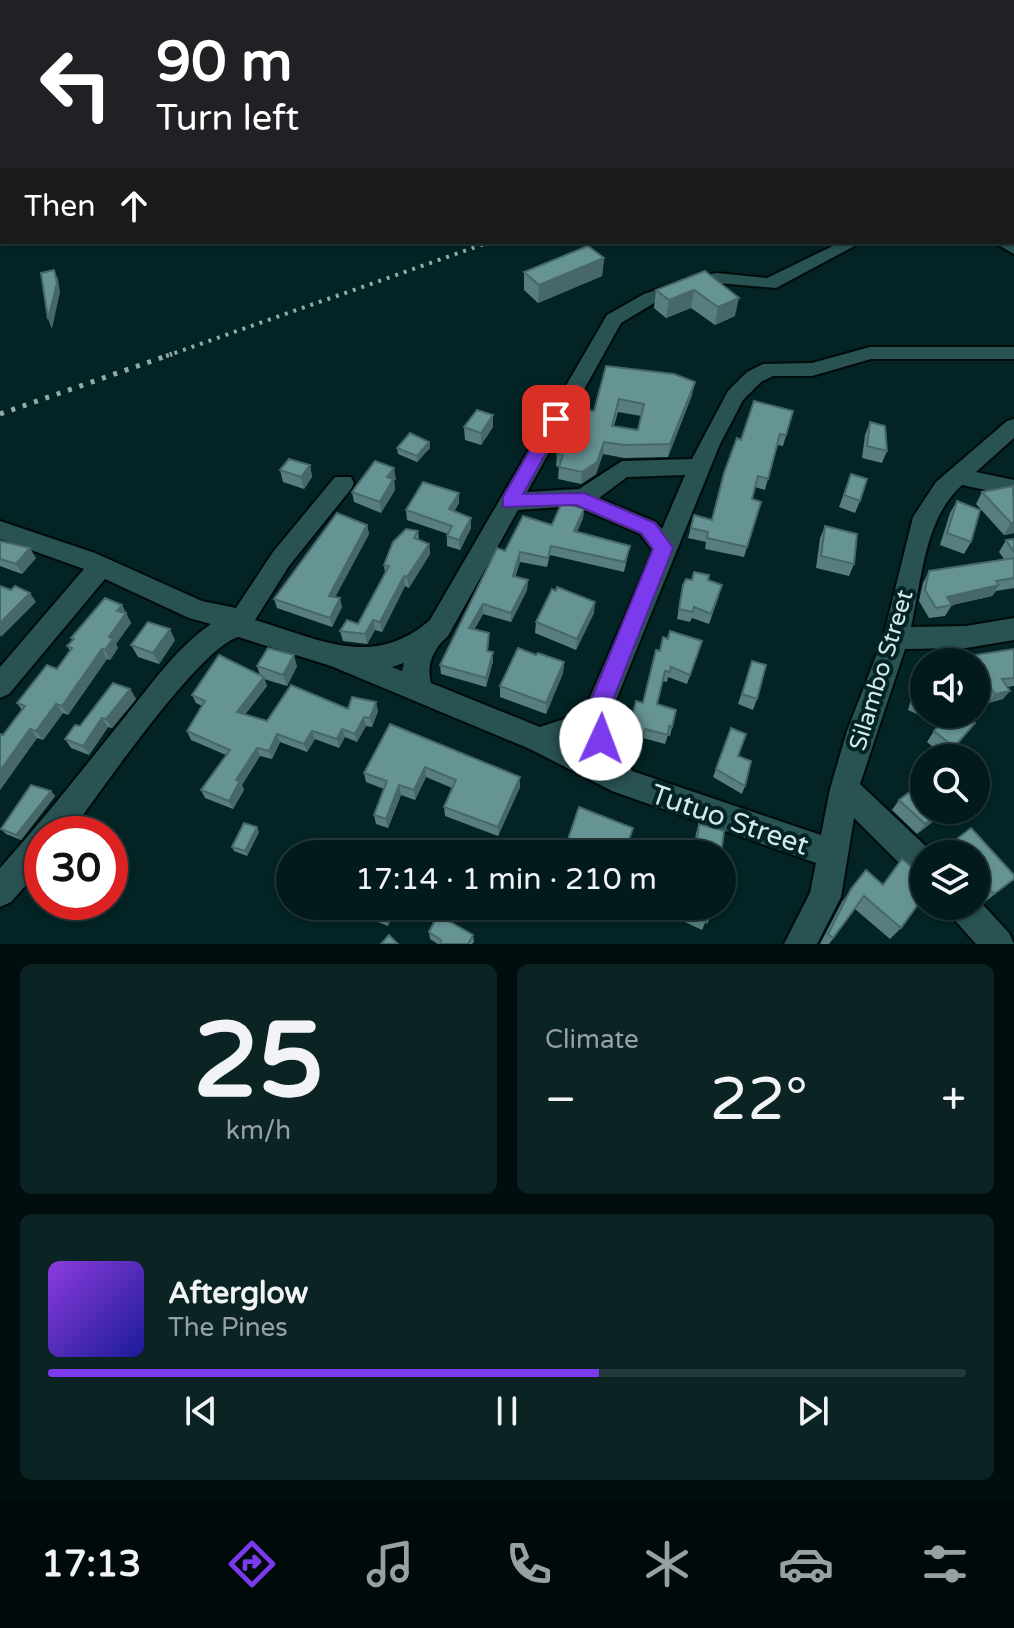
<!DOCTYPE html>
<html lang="en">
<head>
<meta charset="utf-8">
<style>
  body { margin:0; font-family:"Varela Round",sans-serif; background:#0c2324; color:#f1f3f6; height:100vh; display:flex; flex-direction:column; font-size:30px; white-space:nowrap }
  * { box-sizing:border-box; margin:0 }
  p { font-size:26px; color:#96a1a3 }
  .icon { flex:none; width:44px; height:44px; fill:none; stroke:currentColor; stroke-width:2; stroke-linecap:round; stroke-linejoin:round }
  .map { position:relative; height:944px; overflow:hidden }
  .details { display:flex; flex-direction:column; gap:20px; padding:20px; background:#010e0f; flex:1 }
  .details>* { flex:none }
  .banner { position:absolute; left:0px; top:0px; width:1014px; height:244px; box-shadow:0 2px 6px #0004,0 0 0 2px #23383a; background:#202124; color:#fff; overflow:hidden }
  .controls { position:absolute; left:910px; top:648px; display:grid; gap:16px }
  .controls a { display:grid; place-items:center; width:80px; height:80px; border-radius:50%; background:#021a1b; box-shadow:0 2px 6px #0004,0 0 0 2px #23383a; font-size:40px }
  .speed { position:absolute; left:24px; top:816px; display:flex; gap:16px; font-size:40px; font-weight:700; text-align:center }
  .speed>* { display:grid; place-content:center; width:104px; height:104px; border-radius:50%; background:#021a1b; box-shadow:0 2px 6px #0004,0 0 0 2px #23383a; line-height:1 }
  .speed .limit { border:12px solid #d22; background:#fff; color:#111 }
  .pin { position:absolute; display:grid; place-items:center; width:68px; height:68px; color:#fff; margin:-34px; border-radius:16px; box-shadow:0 4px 12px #0006 }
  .me { position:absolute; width:88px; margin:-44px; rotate:2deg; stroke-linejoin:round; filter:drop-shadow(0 0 6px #0008) }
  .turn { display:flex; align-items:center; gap:28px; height:168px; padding:0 24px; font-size:36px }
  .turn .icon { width:104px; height:104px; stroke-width:2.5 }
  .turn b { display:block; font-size:56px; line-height:68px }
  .then { display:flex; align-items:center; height:76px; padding:0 24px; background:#0003; gap:16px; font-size:30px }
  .big { font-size:60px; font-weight:600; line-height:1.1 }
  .details .widget { flex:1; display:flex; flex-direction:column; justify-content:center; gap:12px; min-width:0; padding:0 28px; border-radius:12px; background:#0c2324 }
  .details .dial { align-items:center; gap:0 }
  .dial b { font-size:104px; line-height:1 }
  .song { display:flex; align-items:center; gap:24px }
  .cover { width:96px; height:96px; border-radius:12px; background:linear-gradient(135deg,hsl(270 70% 55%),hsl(240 70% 35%)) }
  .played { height:8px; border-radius:4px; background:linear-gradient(90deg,#7c3aed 60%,#23383a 60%) }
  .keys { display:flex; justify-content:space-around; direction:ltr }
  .heat { display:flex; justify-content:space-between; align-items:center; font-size:44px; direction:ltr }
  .details .tiles { flex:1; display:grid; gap:20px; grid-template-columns:1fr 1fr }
  .widget:last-child { grid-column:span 2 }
  .trip { position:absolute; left:276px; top:840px; width:460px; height:80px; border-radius:40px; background:#021a1b; box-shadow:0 2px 6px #0004,0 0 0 2px #23383a; font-weight:600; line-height:80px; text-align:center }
  .dock { display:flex; height:128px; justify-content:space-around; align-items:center; background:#010a0b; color:#96a1a3 }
  .dock .icon { width:56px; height:56px }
  .dock .current { color:#7c3aed }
  .dock b { font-size:36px; color:#f1f3f6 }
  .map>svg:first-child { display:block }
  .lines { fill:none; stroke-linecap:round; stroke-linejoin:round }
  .minor-casing { stroke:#000b0c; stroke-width:4 }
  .minor { fill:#295252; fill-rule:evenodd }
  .rail-far1 { stroke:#92abac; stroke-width:4; stroke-dasharray:3 6; stroke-linecap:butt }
  .rail { stroke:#92abac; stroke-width:5; stroke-dasharray:4 8; stroke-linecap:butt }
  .wall { fill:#587e7f; fill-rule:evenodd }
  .shaded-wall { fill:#476768 }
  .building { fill:#669394; stroke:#476768; stroke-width:2; fill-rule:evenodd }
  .route { fill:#7c3aed; stroke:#51269a; stroke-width:2 }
  .labels { text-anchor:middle; stroke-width:8; stroke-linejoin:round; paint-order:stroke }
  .street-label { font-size:24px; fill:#d3e9e9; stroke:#032324 }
  .near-street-label { font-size:28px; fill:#d3e9e9; stroke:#032324 }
</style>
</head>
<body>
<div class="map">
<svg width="1014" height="944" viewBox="0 0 1014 944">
  <rect width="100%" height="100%" fill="#032324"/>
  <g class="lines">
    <g class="minor-casing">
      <path id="minor" d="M138 0H152L154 2H140Z
        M281 0H293L295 2H283Z
        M551 0H566L568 2H553Z
        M2 190V200L0 201V191Z
        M841 242H862L776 288 717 283 701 286 656 302 621 323 527 492 579 489 622 461 692 459 728 391 747 372 763 364 812 363 870 347H1014V359H871L812 376H773L761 382 743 400 720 444 612 710 615 737 632 771 821 835 830 789 847 731 883 638 913 517 936 482 1007 421 1014 419V438L976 472 1014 480V496L962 485C924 519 922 579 911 627L966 626 1014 618V640L966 648 905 649 860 784 934 854H924V881L913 877 854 818 841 897 817 944H784L810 893 816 863 612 791 530 749 331 666 238 637C197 650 100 793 69 834H42V867L11 902 0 907V868C43 820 83 769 124 718 151 685 176 648 211 624L189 618 105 579 9 694 0 698V667L84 569 0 539V521L95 553 202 601 236 608 273 552 335 477H351L354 483 351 489 289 566 255 620C319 639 373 670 430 620L607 315 644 294 698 276 717 273 767 278ZM685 475 662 529 656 522 599 498 627 477ZM575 506 640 534 653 551 588 702 564 719 540 727 431 683C426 663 434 648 448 636L518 510ZM404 663 402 671 392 667ZM587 735 593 752 572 742Z
        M993 242H1014V254Z
        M976 897 1009 933 1014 944H976L952 917 947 906H976Z"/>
    </g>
    <use href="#minor" class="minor"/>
    <path class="rail-far1" d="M166 356 490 242"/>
    <path class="rail" d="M0 414 172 354"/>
  </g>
  <path class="wall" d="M948 0H1014V15H1012V2H953Z
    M1014 129V172L1012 171V162L1014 158H1012V130Z
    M604 258 602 276 538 303 524 290V272Z
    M705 271 735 316 715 325 691 308 666 318 654 308 656 290Z
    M606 366 692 395 668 457 624 458 603 454 596 474 581 484 558 479 559 467 556 466 557 454 594 411ZM618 412 641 416 638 430 614 426Z
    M793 411 783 446 777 445 765 490 755 487 752 499 761 502 744 557 705 549 706 542 688 538 694 515 712 520 741 440Z
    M493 415V427L481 445 465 440 464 427Z
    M870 422 887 451 882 463 862 458 865 435Z
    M429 442 430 448 417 462 398 454 397 448Z
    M310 465 312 477 304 489 283 482 280 470Z
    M851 474 860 501 855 513 839 507Z
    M396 479 394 481 395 490 381 513 354 502 352 492Z
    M1014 487V533L1004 535 976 504 982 492Z
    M957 501 971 542 964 554 940 545 950 513Z
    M459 503 454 511 471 528 460 550 447 546V536L448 534 407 520 406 510Z
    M584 509 583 518 577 532 628 555 624 572 550 555 547 567 520 562 515 577 528 580 527 590 511 622 483 614 474 630 489 633 488 651 493 661 486 687 441 674 440 665 505 551Z
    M367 525 369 534 335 597 342 607 332 627 277 608 274 599Z
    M825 526 854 564 849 576 816 568 820 538Z
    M418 531 419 540 429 544 430 554 409 588 405 586 382 632 375 630 367 644 343 641 340 631 358 624 385 573 384 565Z
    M1014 539V588L996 591 992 596 952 605 945 616 929 618 919 601 923 583 929 571 1004 559 999 552 1006 540Z
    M0 541 36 558 22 574 0 566Z
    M692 580H708L719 596 709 624 692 618 690 622 677 619 683 585Z
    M122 605 131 623 116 644 118 648 110 660 107 659 68 715 63 713 43 740 37 738 0 790V734L3 735 22 710 17 703 57 669 70 651 67 646 72 640 71 638Z
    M594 613 576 650 535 633 536 622Z
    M175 640 159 664 138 657 131 645Z
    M1014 649V686L1007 687 1003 699 988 703 976 684V662H965L969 656Z
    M660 651H699L687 684 668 677 667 682 663 681 657 704 676 710 670 736 668 735 665 744 643 738 640 751 625 746 636 701 643 703Z
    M536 655 564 662 563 673 546 714 500 697V686Z
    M927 657 939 662H924V714H943L937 723 908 710 920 668Z
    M752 661 757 699 753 710 738 704Z
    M257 666H297L287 686 264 679 267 686 245 714 267 721 348 709 378 711 372 727 366 726 357 742 345 737 339 748 315 739 307 752 280 742 272 759 260 756 242 785 244 790 233 809 205 798 201 790 226 755 191 740 187 731 202 706 196 703 192 695 260 675Z
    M130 689 136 699 112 728 108 727 89 755 71 748 65 739Z
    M975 723 946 758 927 742 934 731Z
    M390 724 520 787 498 836 445 816 444 807 452 788 426 777 415 800 401 795 388 828 376 824 374 815 384 789 366 782 364 773Z
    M731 728 745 786 742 794 713 777Z
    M51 791 55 796 21 840 6 834 1 829Z
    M899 800 924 810H948L917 834 892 810Z
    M699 824 721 854H693L696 833Z
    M971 828 1014 879 985 902 976 894V854H938Z
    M259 832 247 856 234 851 232 847Z
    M866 870 901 928 890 939 855 909 829 944H820L842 902Z
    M351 906H406L407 910 402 921 392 917 388 926 352 911Z
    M653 906H713L711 916 707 924 705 923 702 930 653 907Z
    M429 932 473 935 474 942 472 944H438L430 939Z"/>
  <path class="shaded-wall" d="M1014 1V15H1012V2Z
    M604 258 602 276 538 303 539 285Z
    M54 270 58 279 60 292 52 329 48 319Z
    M694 290 691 308 666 318 669 300Z
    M739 298 735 316 715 325 718 307Z
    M695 382 692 395 668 457 670 444Z
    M493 415V427L481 445V433Z
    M429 442 430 448 417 462V456Z
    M604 442 603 454 596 474 581 484 582 472Z
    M310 465 312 477 304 489 301 477Z
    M394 468 396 479 394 481 395 490 381 513 380 502 387 477Z
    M459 493V503L450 519 449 509Z
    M584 509 583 518 573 541 574 531Z
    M471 518V528L460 550 459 540Z
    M1011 523H1014V533L1004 535Z
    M367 525 369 534 331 605 329 596Z
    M429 544 430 554 409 588 407 577Z
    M30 548 36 558 22 574 16 564Z
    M520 552V562L513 586V576Z
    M404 576 405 586 382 632 380 622Z
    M528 580 527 590 511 622V613Z
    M999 585 992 596 952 605 947 597Z
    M30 593 36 602 1 637 0 635V623Z
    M340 598 342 607 332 627 330 618Z
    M595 602 594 613 576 650 577 639Z
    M483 604V614L469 638V628Z
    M122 605 131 623 116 644 118 648 110 660 105 650 117 611Z
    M373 620 375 630 367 644 365 634Z
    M170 629 175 640 159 664 153 653Z
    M102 649 107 659 68 715 62 706Z
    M493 652V661L486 687V678Z
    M294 655 297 666 287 686 283 675Z
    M564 662 563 673 546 714V703Z
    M264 677 267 686 241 720 237 712Z
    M130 689 136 699 112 728 106 719Z
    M1010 691 1003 699 988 703 995 694Z
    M376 702 378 711 372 727 370 718Z
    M56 704 63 713 43 740 36 731Z
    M364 717 366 726 357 742 355 734Z
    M102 718 108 727 89 755 83 746Z
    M30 729 37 738 0 790V771Z
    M342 729 345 737 339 748 337 739Z
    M312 731 315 739 307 752 304 744Z
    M277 734 280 742 272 759 269 751Z
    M257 748 260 756 242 785 244 790 233 809 229 801 236 780Z
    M425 767 426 777 415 800 414 790Z
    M520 777V787L498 836V827Z
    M399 785 401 795 388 828 386 819Z
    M51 791 55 796 21 840 16 835Z
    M943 810H948L917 834 925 824Z
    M257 827 259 832 247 856 245 851Z
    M403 906H406L407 910 402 921 400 912Z
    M390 908 392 917 388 926 385 918Z"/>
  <path class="building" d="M968 0H1014V1L1011 2H973Z
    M1014 129V146L1012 145V130Z
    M588 246 604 258 539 285 524 272Z
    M54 270 57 283 48 319 41 273Z
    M705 271 739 298 718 307 694 290 669 300 656 290Z
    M606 366 674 374 695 382 670 444 625 445 604 442 597 462 582 472 559 467 563 455 557 454 575 408 594 411ZM619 399 644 404 638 430 612 426Z
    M754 401 793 411 786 435 780 434 768 479 758 476 752 499 761 502 747 547 707 538 708 532 691 528 694 515 712 520 724 473 737 438 741 440Z
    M477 410 493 415 481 433 464 427Z
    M870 422 885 426 887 451 867 446Z
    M410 433 429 442 417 456 397 448Z
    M289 459 310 465 301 477 280 470Z
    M375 461 394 468 387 477 393 479 380 502 352 492Z
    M851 474 867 479 860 501 844 495Z
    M423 482 459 493 449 509 471 518 459 540 447 536 452 526 406 510Z
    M1013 486 1014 523H1011L982 492Z
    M957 501 980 510 971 542 947 533Z
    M562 502 584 509 574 531 630 546 625 562 551 546 548 558 520 552 513 576 528 580 511 613 483 604 469 628 489 633 487 651 493 652 486 678 440 665 497 548 505 551 523 516 552 525Z
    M337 513 367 525 329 596 340 598 330 618 274 599Z
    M825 526 857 534 854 564 821 556Z
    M406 529 418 531 414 538 429 544 407 577 404 576 380 622 373 620 365 634 340 631 347 620 358 624 389 566 384 565 393 542Z
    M1014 539V552L1006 540Z
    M0 541 30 548 16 564 0 559Z
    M1014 558V578L996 581 999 585 947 597 952 605 936 608 925 590 929 571Z
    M694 572 709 575 708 580 722 585 711 614 694 607 693 612 679 609 683 585 686 579 692 580Z
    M0 586 11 590 15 586 30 593 0 623Z
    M557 587 595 602 577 639 536 622 552 589 556 591Z
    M105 598 122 605 117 611 126 613 109 637 113 639 105 650 102 649 62 706 56 704 36 731 30 729 0 771V734L3 735 25 706 17 703 47 665 57 669 72 648 67 646 74 639 71 638Z
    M148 622 170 629 153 653 131 645Z
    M670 631 702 641 690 675 671 667 670 672 665 671 657 704 676 710 672 727 669 726 668 735 645 729 642 741 627 737 636 701 643 703 656 650 660 651 663 637 668 639Z
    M268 648 294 655 283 675 257 666Z
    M518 648 536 655 538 653 564 662 546 703 500 686Z
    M1014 649V678L1002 679 1010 691 995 694 976 666V662H973L969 656Z
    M219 655 264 677 237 712 267 721 291 685 348 709 352 697 376 702 370 718 364 717 355 734 342 729 337 739 312 731 304 744 277 734 269 751 257 748 236 780 240 781 229 801 201 790 230 750 187 731 205 701 192 695Z
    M927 657 939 662H925Z
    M752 661 766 665 757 699 742 694Z
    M924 666V703L915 699Z
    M113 683 130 689 106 719 102 718 83 746 65 739 75 725 80 726Z
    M949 714H963L975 723 954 747 934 731Z
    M390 724 520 777 498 827 444 807 456 780 425 767 414 790 399 785 386 819 374 815 387 781 364 773Z
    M731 728 746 734 738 756 751 761 745 786 716 769Z
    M924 781V810H943L925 824 899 800Z
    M31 785 51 791 16 835 1 829Z
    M579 807 633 828 624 854H563Z
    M244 823 257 827 245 851 232 847Z
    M699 824 724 831 721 854H695Z
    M971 828 1014 875V879L994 894 985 885 982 888 976 882V854L939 853Z
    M651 842 693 854H649Z
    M902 859 924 877V896L901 928 864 896 833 938 828 934 851 889 866 870 883 885Z
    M358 906H403L400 912 390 908 385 918Z
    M670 906H713L711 916 707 915 706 922Z
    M438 915 473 935 468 944H440L441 940 429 932Z
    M389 935 398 944H381Z"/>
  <path class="route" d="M556 413 565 419 523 494 584 493 655 523 673 548 609 710 612 739 609 747 601 750 593 747 587 710 653 549 641 533 576 505 503 507V497L550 415Z"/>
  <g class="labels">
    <g class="street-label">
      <text transform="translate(881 670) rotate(-73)" y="8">Silambo Street</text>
    </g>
    <g class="near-street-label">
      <text transform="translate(730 819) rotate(19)" y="10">Tutuo Street</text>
    </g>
  </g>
</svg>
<div class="controls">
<a><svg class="icon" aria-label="sound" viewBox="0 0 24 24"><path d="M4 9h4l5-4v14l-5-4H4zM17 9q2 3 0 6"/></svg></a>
<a><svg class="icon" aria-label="search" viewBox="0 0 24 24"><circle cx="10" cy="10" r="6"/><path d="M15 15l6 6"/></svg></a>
<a><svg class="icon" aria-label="layers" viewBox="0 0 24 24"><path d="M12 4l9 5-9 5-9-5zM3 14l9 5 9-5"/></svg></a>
</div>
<div class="speed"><div class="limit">30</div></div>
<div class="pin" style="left:556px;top:419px;background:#d93025"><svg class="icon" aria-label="arrive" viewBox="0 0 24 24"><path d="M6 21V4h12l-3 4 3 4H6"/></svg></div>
<svg class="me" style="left:601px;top:739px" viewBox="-20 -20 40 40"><circle r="19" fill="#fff"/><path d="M0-13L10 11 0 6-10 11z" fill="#7c3aed"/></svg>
<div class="trip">17:14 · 1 min · 210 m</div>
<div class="banner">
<div class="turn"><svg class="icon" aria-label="left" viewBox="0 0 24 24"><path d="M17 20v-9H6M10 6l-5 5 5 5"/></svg><div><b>90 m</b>Turn left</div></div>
<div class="then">Then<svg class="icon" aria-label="ahead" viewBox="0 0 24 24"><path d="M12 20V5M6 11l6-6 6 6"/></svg></div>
</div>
</div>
<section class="details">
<div class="tiles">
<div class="widget dial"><b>25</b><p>km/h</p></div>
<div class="widget"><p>Climate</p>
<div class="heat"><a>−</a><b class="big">22°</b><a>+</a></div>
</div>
<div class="widget">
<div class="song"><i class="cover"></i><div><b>Afterglow</b><p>The Pines</p></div></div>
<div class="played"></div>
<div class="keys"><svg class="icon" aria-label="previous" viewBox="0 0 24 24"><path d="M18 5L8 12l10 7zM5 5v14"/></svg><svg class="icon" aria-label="pause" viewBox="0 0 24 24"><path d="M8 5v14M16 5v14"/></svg><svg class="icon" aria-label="next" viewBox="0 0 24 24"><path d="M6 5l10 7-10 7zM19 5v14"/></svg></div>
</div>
</div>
</section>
<nav class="dock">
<b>17:13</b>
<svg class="icon current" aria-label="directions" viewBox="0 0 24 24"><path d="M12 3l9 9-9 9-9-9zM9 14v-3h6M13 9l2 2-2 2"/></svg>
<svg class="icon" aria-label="music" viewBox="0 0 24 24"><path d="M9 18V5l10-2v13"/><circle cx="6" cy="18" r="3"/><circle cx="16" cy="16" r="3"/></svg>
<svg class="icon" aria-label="phone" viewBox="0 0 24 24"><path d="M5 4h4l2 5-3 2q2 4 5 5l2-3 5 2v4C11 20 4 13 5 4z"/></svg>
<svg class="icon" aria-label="climate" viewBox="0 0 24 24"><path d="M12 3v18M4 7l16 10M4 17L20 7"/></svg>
<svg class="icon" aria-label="car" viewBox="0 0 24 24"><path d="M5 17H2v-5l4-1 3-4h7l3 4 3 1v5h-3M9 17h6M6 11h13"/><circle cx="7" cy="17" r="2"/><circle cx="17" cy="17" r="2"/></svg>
<svg class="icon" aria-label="filters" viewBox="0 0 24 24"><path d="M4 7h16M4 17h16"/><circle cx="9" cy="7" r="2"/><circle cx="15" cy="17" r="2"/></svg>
</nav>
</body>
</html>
